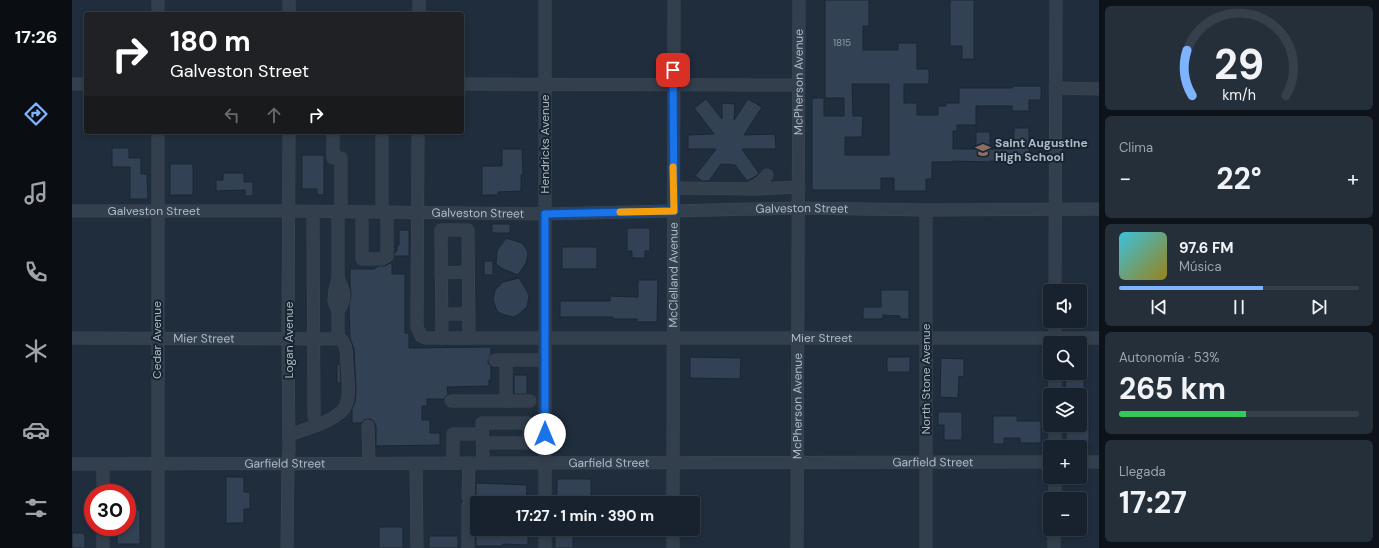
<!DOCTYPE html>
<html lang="es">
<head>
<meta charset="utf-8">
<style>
  body { margin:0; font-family:"DM Sans",sans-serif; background:#252f3a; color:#f1f3f6; height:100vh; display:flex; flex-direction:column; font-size:15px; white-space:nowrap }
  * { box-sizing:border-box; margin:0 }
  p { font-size:13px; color:#9fa4aa }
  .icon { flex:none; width:22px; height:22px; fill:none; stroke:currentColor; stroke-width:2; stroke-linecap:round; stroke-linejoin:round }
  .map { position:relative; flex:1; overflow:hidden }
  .drawer { display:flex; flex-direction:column; gap:6px; padding:6px; background:#0d1319; width:280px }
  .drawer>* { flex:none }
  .hud { position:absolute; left:12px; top:12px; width:380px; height:122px; border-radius:4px; box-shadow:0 2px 6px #0003,0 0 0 1px #363f4a; background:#202124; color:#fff; overflow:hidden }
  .buttons { position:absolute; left:971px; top:284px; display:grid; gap:8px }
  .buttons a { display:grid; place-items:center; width:44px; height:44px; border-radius:4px; background:#18222e; box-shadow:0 2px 6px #0003,0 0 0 1px #363f4a; font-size:20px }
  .speed { position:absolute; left:12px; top:484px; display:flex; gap:8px; font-size:20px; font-weight:700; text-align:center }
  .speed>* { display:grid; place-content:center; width:52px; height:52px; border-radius:50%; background:#18222e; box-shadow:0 2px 6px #0003,0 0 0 1px #363f4a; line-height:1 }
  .speed .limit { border:6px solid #d22; background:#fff; color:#111 }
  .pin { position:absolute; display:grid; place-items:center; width:34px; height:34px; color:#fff; margin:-17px; border-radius:8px; box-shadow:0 2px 6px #0006 }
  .me { position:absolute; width:44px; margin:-22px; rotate:0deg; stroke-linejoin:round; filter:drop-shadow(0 0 3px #0008) }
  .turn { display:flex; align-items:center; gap:14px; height:84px; padding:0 20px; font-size:18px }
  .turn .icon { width:52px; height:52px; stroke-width:2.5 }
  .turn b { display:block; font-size:28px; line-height:34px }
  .lanes { display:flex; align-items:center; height:38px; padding:0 20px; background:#0003; justify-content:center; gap:20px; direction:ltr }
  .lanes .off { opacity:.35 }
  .big { font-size:30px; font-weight:700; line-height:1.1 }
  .drawer .card { flex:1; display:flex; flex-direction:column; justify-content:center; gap:6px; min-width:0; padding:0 14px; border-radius:6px; background:#252f3a }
  .drawer .dial { align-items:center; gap:0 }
  .dial svg { height:104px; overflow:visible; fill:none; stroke:#363f4a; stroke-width:7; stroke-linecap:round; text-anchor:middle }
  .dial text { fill:#f1f3f6; stroke:none }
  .song { display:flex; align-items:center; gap:12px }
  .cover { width:48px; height:48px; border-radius:6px; background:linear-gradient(135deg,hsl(190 70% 55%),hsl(50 70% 35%)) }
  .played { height:4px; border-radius:2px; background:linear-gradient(90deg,#7eb4ff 60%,#363f4a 60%) }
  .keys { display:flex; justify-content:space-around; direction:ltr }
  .heat { display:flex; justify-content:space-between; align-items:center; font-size:22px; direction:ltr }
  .charge { height:6px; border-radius:3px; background:linear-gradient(90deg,#34c759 53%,#363f4a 0) }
  .trip { position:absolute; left:398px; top:496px; width:230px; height:40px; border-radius:4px; background:#18222e; box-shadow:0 2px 6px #0003,0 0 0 1px #363f4a; font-weight:700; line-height:40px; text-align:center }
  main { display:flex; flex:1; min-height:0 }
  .dock { display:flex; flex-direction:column; width:72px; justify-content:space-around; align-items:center; background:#0a0e12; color:#9fa4aa }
  .dock .icon { width:28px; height:28px }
  .dock .selected { color:#7eb4ff }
  .dock b { font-size:18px; color:#f1f3f6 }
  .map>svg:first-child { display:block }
  .building { fill:#324154; stroke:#1b2633; fill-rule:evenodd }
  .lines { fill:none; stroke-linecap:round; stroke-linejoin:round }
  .minor-casing { stroke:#3d4856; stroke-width:13 }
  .minor { stroke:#343f4d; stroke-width:12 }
  .route-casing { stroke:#114b97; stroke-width:10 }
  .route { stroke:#1a73e8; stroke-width:7 }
  .slow { stroke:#f59e0b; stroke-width:7 }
  .labels { text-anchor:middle; stroke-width:4; stroke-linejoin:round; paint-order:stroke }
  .number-label { font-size:10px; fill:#8e9aaa }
  .street-label { font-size:12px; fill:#afbac9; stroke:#192431 }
  .poi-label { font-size:12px; font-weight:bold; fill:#afbac9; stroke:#192431; text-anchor:start }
</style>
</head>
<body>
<main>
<nav class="dock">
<b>17:26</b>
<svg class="icon selected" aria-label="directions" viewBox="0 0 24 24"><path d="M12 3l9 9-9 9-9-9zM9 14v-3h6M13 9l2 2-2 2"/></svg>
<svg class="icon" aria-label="music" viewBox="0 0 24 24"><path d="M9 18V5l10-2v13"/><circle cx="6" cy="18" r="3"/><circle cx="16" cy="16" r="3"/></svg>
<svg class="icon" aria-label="phone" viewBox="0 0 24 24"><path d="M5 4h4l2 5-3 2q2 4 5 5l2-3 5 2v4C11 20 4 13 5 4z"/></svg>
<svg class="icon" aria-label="climate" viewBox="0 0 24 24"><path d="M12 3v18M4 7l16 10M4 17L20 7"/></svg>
<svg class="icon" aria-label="car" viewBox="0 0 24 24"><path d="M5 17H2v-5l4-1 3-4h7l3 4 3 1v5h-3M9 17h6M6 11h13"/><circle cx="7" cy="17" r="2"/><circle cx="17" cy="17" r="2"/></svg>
<svg class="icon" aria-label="filters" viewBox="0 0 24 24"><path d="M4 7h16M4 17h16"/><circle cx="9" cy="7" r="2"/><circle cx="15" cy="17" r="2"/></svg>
</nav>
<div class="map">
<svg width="1027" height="548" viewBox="0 0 1027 548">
  <rect width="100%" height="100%" fill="#202d3d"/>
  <path class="building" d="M753 0H797V26H791V50H826V43H845V69H857V84H832V103H845V115H866V106H874V103H887V88H940L942 86H969V100H957V111H940V106H904V125H885V131H881V149H904V132H918V149H942V128H957V162H942V161H918V162L881 161V162H860V179H854V191H822V178H809V190H740V98H752V116H772V98H753ZM780 84H817V155H773V137H790L791 116H781Z
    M878 0H902V59H890V46H878Z
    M634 99 650 119V103L663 104 662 120 676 99 690 107 672 135 703 134 704 149H670L687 173 684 176 675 181 663 165 649 164 637 181H630L623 176 644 149H616V135L642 134 622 108Z
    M40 148H57V158H69V174H75L76 199H58V167H40Z
    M430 149H450L451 175H449V191L426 192V195H410V166H430Z
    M230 155H252V195H245V189H230Z
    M98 164H121V195H98Z
    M151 173H172V182H181V196H173V190L144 191V180H151Z
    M420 224H438V233H420Z
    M555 228H578V251H573V258H560V251H555Z
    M327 230H337V256H322V253L325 251V246L327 245Z
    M434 238 450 243 455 250 456 254 454 263 446 275 431 269 424 264 425 251Z
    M490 247H525V269H490Z
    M412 261H421V275H412Z
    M320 262V274H333V333H337V348L419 347V354L416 360V363L419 366V380H417V386L375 387 376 394 372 399H355V406H350V420H358V433H368V445L304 446V426L302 422 299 419H295L292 420 289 423H280V409L283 402 284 390 282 349 278 338 277 306 279 295 278 286V269H302L306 266H313Z
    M447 278 455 291 457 296 455 307 446 315 441 317 430 314 425 311 421 300 423 290 431 282Z
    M566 280H586L585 322H565V319H541V317H488V301H538V296L566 297Z
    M809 290H837V319H828V316L811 315V319H791V307H809Z
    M618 357 669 358 668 379 618 378Z
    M815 357H838V372H815Z
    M869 358 892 359V377L887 376 886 398 868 397Z
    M265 364H268L269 383H265Z
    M994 373H1012V395H993Z
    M442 375H455V394H442Z
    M866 412H890V440H872V425H866Z
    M1008 413H1017V445H994V425H1008Z
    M921 416H945V421H969V443H948V438H932V444H921Z
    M154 477H172V492H178V509H172V523H154Z
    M485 479H519V503H489V500H485Z
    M404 483 455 485 454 503H405V507H404L402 502 404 498Z
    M55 509 68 510V544H45V527H55Z
    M307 527H331V548H307Z
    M404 529H456V545L431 544 430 546H404Z
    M0 533H11L13 536V548H0Z
    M483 535H501V548H483Z
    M357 536H386V548H357Z"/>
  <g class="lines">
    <g class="minor-casing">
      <g id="minor">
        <path d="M86 14V0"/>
        <path d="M217 14V0"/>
        <path d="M347 14V0"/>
        <path d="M0 84H14"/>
        <path d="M390 84 727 85"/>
        <path d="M983 88 1027 89"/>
        <path d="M261 132V158H269V212"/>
        <path id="s1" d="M346 132 345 327 349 336 354 338H1027"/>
        <path d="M602 188 687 189 727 187"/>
        <path d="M677 189 689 182 695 175"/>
        <path d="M854 210V548"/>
        <path id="s2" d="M0 211H217L473 214 727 208 854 210 1027 209"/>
        <path d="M241 212 242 417"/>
        <path d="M290 212V259H310L315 256V212"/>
        <path d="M310 212V132"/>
        <path d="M369 273 396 272"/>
        <path d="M983 291 984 0"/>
        <path d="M266 311C275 298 273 292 266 279"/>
        <path d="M370 314H397"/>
        <path id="s3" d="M0 338 268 339C276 344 274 355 275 364 275 376 279 393 274 405 267 421 233 429 217 435"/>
        <path d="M266 338V311L262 301 263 290 266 279V212"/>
        <path d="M370 338 369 230H396L397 338"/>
        <path d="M983 343V321"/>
        <path d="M423 360H473"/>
        <path d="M434 360V401"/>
        <path d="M983 395V373"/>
        <path d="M379 401H458"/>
        <path d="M296 426 297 463"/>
        <path d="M410 443H457V423H410L411 463"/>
        <path d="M983 447V425"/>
        <path d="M1008 462H1027"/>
        <path d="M344 463 345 548"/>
        <path d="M381 463V434H402"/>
        <path id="s4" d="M0 464 978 462"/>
        <path d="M31 493V464"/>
        <path d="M396 497 397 463"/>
        <path d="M983 499V477"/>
        <path d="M473 503V0"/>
        <path id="s5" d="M601 503 602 0"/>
        <path d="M601 529V548"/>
        <path d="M31 548V527"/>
        <path d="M86 548V132"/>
        <path d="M215 548 216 463 217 451 216 339 217 132"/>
        <path d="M396 548V506"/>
        <path d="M473 548V529"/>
        <path id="s6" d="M725 548 727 0"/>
        <path d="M982 548V529"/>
      </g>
    </g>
    <use href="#minor" class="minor"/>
  </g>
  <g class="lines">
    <g class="route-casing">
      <path id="route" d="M473 434V214L602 211 601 70"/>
    </g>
    <use href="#route" class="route"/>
    <path class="slow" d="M548 212 602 211 601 167"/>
  </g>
  <defs>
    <g id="school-bare" transform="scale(1.2)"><path d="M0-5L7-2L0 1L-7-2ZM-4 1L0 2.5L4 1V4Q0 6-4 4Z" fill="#8d6e63" stroke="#192431" stroke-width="2.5" paint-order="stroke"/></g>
  </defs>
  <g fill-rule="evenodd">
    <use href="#school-bare" x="911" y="150"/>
  </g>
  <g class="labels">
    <g class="number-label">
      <text x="770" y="46">1815</text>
    </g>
    <g class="street-label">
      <text dy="4" stroke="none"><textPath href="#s6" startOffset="466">McPherson Avenue</textPath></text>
      <text transform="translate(473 144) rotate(-90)" y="4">Hendricks Avenue</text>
      <text dy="4" stroke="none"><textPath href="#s2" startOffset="730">Galveston Street</textPath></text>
      <text dy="4" stroke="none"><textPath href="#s2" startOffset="82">Galveston Street</textPath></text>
      <text dy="4" stroke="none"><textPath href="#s2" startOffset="406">Galveston Street</textPath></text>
      <text dy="4" stroke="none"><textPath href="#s5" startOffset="228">McClelland Avenue</textPath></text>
      <text dy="4" stroke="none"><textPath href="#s1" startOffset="606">Mier Street</textPath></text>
      <text dy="4" stroke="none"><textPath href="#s3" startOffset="132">Mier Street</textPath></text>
      <text transform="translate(85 340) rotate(-90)" y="4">Cedar Avenue</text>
      <text transform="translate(217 340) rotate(-90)" y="4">Logan Avenue</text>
      <text transform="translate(854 379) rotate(-90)" y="4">North Stone Avenue</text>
      <text dy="4" stroke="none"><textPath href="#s6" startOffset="142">McPherson Avenue</textPath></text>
      <text dy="4" stroke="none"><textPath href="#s4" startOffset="861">Garfield Street</textPath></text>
      <text dy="4" stroke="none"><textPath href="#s4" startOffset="537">Garfield Street</textPath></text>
      <text dy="4" stroke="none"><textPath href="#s4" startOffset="213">Garfield Street</textPath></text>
    </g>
    <g class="poi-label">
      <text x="923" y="147">Saint Augustine<tspan x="923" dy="14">High School</tspan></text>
    </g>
  </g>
</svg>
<div class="buttons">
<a><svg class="icon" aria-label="sound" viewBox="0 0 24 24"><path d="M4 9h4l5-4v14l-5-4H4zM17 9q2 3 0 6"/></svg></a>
<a><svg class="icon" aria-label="search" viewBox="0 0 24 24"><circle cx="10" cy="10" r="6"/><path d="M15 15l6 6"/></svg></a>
<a><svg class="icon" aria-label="layers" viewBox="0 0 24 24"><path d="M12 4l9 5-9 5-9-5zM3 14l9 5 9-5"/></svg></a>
<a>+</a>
<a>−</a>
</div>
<div class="speed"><div class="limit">30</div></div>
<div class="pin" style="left:601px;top:70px;background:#d93025"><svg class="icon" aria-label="arrive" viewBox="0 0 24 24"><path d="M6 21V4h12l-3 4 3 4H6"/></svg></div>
<svg class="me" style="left:473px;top:434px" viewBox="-20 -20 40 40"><circle r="19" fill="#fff"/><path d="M0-13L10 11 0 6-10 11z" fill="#1a73e8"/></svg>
<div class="trip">17:27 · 1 min · 390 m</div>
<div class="hud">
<div class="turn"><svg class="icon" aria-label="right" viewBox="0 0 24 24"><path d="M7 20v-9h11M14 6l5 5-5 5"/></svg><div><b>180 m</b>Galveston Street</div></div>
<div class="lanes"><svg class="icon off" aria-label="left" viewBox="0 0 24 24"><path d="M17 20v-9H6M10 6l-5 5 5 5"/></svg><svg class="icon off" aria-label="ahead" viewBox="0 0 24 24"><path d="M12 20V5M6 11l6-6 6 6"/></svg><svg class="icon" aria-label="right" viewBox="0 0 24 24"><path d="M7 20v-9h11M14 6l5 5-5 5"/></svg></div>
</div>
</div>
<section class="drawer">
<div class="card dial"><svg viewBox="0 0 100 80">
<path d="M14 69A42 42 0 1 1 86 69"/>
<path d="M14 69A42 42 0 0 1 10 34" stroke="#7eb4ff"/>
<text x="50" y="56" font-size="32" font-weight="700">29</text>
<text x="50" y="72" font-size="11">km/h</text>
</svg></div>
<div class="card"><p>Clima</p>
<div class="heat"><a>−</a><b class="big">22°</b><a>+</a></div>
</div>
<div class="card">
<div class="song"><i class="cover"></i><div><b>97.6 FM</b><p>Música</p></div></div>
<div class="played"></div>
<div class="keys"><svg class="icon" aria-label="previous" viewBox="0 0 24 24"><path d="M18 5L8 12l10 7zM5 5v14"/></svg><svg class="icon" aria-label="pause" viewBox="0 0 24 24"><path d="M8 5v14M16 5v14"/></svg><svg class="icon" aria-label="next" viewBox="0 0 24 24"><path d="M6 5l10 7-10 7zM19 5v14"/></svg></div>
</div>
<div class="card"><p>Autonomía · 53%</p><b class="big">265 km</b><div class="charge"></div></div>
<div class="card"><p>Llegada</p><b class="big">17:27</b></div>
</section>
</main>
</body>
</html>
